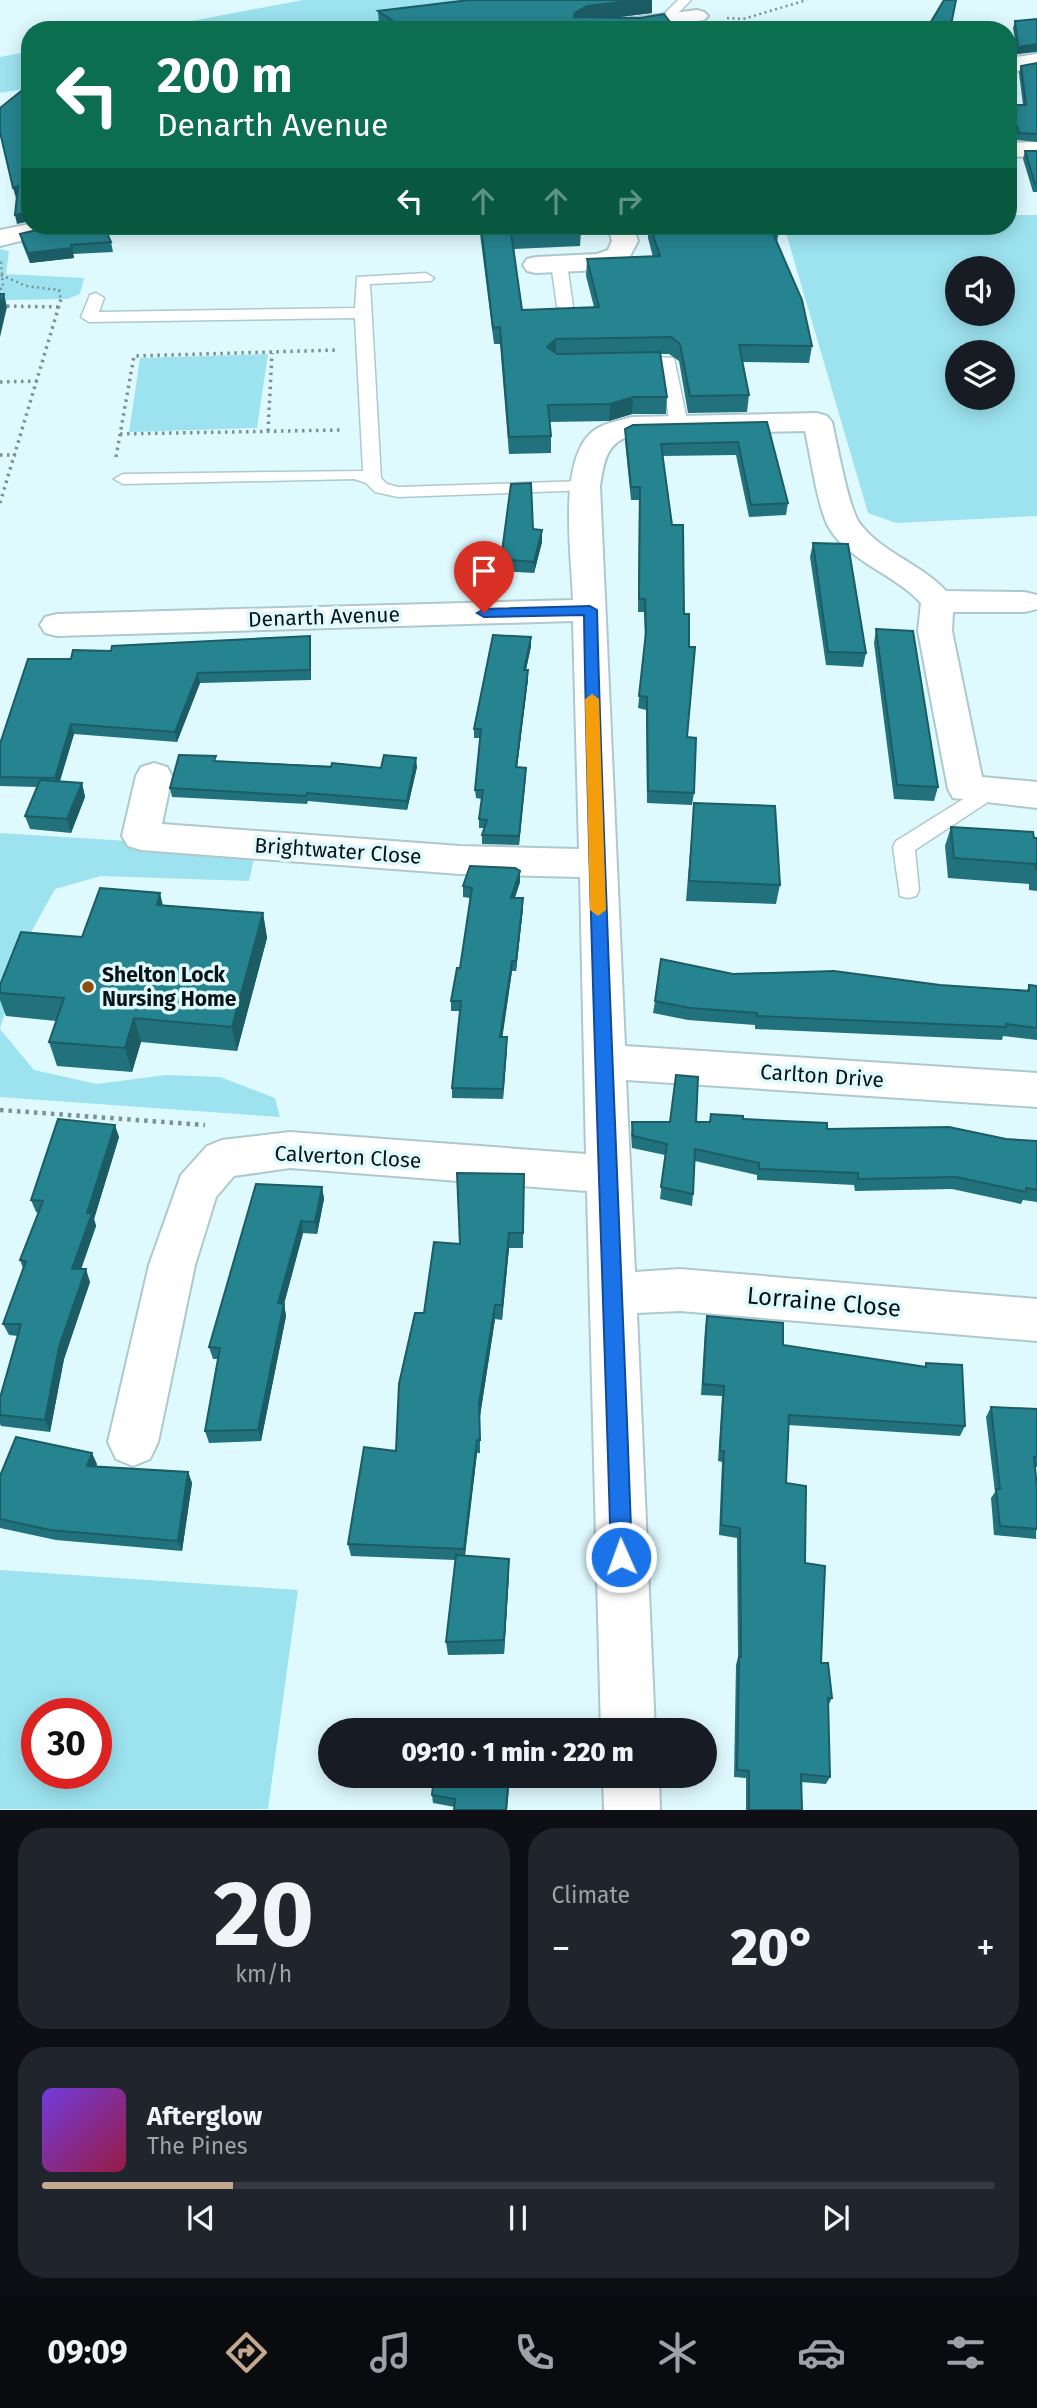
<!DOCTYPE html>
<html lang="en">
<head>
<meta charset="utf-8">
<style>
  body { margin:0; font-family:"Fira Sans",sans-serif; background:#20242c; color:#f1f3f6; height:100vh; display:flex; flex-direction:column; font-size:26px; white-space:nowrap }
  * { box-sizing:border-box; margin:0 }
  p { font-size:23px; color:#9ea1a6 }
  .icon { flex:none; width:38px; height:38px; fill:none; stroke:currentColor; stroke-width:2; stroke-linecap:round; stroke-linejoin:round }
  .map { position:relative; height:1810px; overflow:hidden }
  .drawer { display:flex; flex-direction:column; gap:18px; padding:18px; background:#0d0f14; flex:1 }
  .drawer>* { flex:none }
  .hud { position:absolute; left:21px; top:21px; width:996px; height:214px; border-radius:28px; box-shadow:0 4px 18px #0003; background:#0b6e4f; color:#fff; overflow:hidden }
  .buttons { position:absolute; left:945px; top:256px; display:grid; gap:14px }
  .buttons a { display:grid; place-items:center; width:70px; height:70px; border-radius:50%; background:#171b24; box-shadow:0 4px 18px #0003; font-size:35px }
  .speed { position:absolute; left:21px; top:1698px; display:flex; gap:14px; font-size:35px; font-weight:700; text-align:center }
  .speed>* { display:grid; place-content:center; width:91px; height:91px; border-radius:50%; background:#171b24; box-shadow:0 4px 18px #0003; line-height:1 }
  .speed .limit { border:10px solid #d22; background:#fff; color:#111 }
  .pin { position:absolute; display:grid; place-items:center; width:60px; height:60px; color:#fff; margin:-72px -30px; border-radius:50% 50% 50% 0; rotate:-45deg; box-shadow:0 0 7px #0007 }
  .pin .icon { rotate:45deg }
  .me { position:absolute; width:77px; margin:-38px; rotate:358deg; stroke-linejoin:round; filter:drop-shadow(0 0 5px #0008) }
  .turn { display:flex; align-items:center; gap:24px; height:147px; padding:0 21px; font-size:32px }
  .turn .icon { width:91px; height:91px; stroke-width:2.5 }
  .turn b { display:block; font-size:49px; line-height:60px }
  .lanes { display:flex; align-items:center; height:66px; padding:0 21px; background:#0003; justify-content:center; gap:35px; direction:ltr }
  .lanes .off { opacity:.35 }
  .big { font-size:52px; font-weight:800; line-height:1.1 }
  .drawer .card { flex:1; display:flex; flex-direction:column; justify-content:center; gap:10px; min-width:0; padding:0 24px; border-radius:28px; background:#20242c }
  .drawer .dial { align-items:center; gap:0 }
  .dial b { font-size:91px; line-height:1 }
  .song { display:flex; align-items:center; gap:21px }
  .cover { width:84px; height:84px; border-radius:10px; background:linear-gradient(135deg,hsl(260 70% 55%),hsl(340 70% 35%)) }
  .played { height:7px; border-radius:4px; background:linear-gradient(90deg,#c3a88e 20%,#363941 20%) }
  .keys { display:flex; justify-content:space-around; direction:ltr }
  .heat { display:flex; justify-content:space-between; align-items:center; font-size:38px; direction:ltr }
  .drawer .tiles { flex:1; display:grid; gap:18px; grid-template-columns:1fr 1fr }
  .card:last-child { grid-column:span 2 }
  .trip { position:absolute; left:318px; top:1718px; width:399px; height:70px; border-radius:35px; background:#171b24; box-shadow:0 4px 18px #0003; font-weight:800; line-height:70px; text-align:center }
  .menu { display:flex; height:112px; justify-content:space-around; align-items:center; background:#090b0e; color:#9ea1a6 }
  .menu .icon { width:49px; height:49px }
  .menu .active { color:#c3a88e }
  .menu b { font-size:32px; color:#f1f3f6 }
  .map>svg:first-child { display:block }
  .green { fill:#9ce3ef; fill-rule:evenodd }
  .lines { fill:none; stroke-linecap:round; stroke-linejoin:round }
  .service-casing { stroke:#aec8cd; stroke-width:3 }
  .minor-casing { stroke:#aec8cd; stroke-width:4 }
  .tertiary-casing { stroke:#aec8cd; stroke-width:4 }
  .path-far2 { stroke:#7d9094; stroke-width:2.5; stroke-dasharray:2 3.5; stroke-linecap:butt }
  .path-far1 { stroke:#7d9094; stroke-width:3.5; stroke-dasharray:2.5 4.5; stroke-linecap:butt }
  .path { stroke:#7d9094; stroke-width:4.5; stroke-dasharray:3.5 5; stroke-linecap:butt }
  .service { fill:#fff; fill-rule:evenodd }
  .minor { fill:#fff; fill-rule:evenodd }
  .tertiary { fill:#fff; fill-rule:evenodd }
  .wall { fill:#21727c }
  .shaded-wall { fill:#1b5c65 }
  .building { fill:#268490; stroke:#1b5c65; stroke-width:2 }
  .route { fill:#1a73e8; stroke:#114b97; stroke-width:2 }
  .slow { fill:#f59e0b }
  .poi-dot { fill:#8b4d10; stroke:#dffaff; stroke-width:2.5 }
  .labels { text-anchor:middle; stroke-width:7; stroke-linejoin:round; paint-order:stroke }
  .street-label { font-size:21px; fill:#0a1315; stroke:#dffaff }
  .poi-label { font-size:21px; font-weight:bold; fill:#0a1315; stroke:#dffaff; text-anchor:start }
  .near-street-label { font-size:24px; fill:#0a1315; stroke:#dffaff }
</style>
</head>
<body>
<div class="map">
<svg width="1037" height="1810" viewBox="0 0 1037 1810">
  <rect width="100%" height="100%" fill="#dffaff"/>
  <path class="green" d="M303 0H490L334 30H144Z
    M30 51V88L0 93V57Z
    M1008 215H1037V516L896 523 868 513 784 226H1008ZM957 268H1003V313H957ZM957 352H1003V397H957Z
    M0 249 9 251 6 274 84 278 80 294 67 299 0 300Z
    M268 354 257 428 129 432 140 358Z
    M0 833 256 849 249 881 101 876 55 889 29 936 0 1029 34 1070 97 1084 166 1075 220 1077 275 1098 280 1117 0 1097Z
    M0 1570 298 1590 268 1809H0ZM96 1713V1773H37V1713Z"/>
  <g class="lines">
    <g class="service-casing">
      <path id="service" d="M678 0H691L678 13 675 22H667L666 12Z
        M559 259 567 264 573 306 565 311 557 306 551 264Z
        M426 273 434 278 431 281 370 284 381 478 387 484 398 487 585 481 591 482 594 486 591 490 398 497 375 492 366 483 354 479 123 484 114 479 123 474 363 471 355 318 89 322 81 317 90 295 96 293 104 298 99 312 355 308 357 277Z
        M631 356 674 358 688 425 685 429 679 430 670 425 661 366 625 364V358Z
        M989 783 997 786 1000 791 997 796 915 850 919 890 916 896 908 898 900 896 893 847 896 841Z"/>
    </g>
    <g class="minor-casing">
      <path id="minor" d="M697 10 704 12 708 16 704 20 639 30H576L587 24Z
        M1037 54V68L1008 72V58Z
        M608 226H633L638 241 628 260 600 270 536 273 527 271 523 265 527 259 536 257 597 254 608 250 612 241Z
        M817 413 827 416 832 422C837 443 849 512 861 525 883 553 921 564 946 591L1025 592 1037 595V609L1025 612H953L952 631 982 777 1037 782V808L953 798 948 789 918 631 921 603C895 574 847 561 828 526 817 504 811 457 805 431L632 435C606 443 604 461 600 486L625 1046 1037 1073V1107L626 1080 635 1272 680 1269 1037 1299V1341L680 1311 637 1313 655 1731H601L587 1191 290 1168 234 1176 216 1197 195 1265 158 1442 150 1459 133 1466 116 1459 108 1442 149 1265 181 1175 207 1146 222 1140 290 1132 586 1154 580 877 460 874 141 850 128 846 122 836 136 776 141 767 154 763 167 767 172 776 162 824 460 846 579 849 573 621 57 636 45 633 40 625 45 617 57 614 573 600C572 558 557 462 592 432 602 423 619 421 632 417Z
        M603 1776H659L660 1810H604Z"/>
    </g>
    <g class="tertiary-casing">
      <path id="tertiary" d="M1037 142V156L1008 157V143Z
        M30 224 65 226 61 231 0 246V230Z"/>
    </g>
    <path class="path-far2" d="M727 18 743 19 807 0
      M1 275 26 286 59 290 61 301
      M0 289 3 288 1 261"/>
    <path class="path-far1" d="M0 306 59 307
      M0 382 37 381
      M268 431 272 353
      M120 434 343 430
      M0 455H16
      M116 457 134 356 338 350
      M0 503 61 299"/>
    <path class="path" d="M0 1110 205 1125"/>
    <use href="#service" class="service"/>
    <use href="#minor" class="minor"/>
    <use href="#tertiary" class="tertiary"/>
  </g>
  <path class="wall" d="M378 11 652 13 619 17 676 30H385L379 25Z
    M1037 19V52L1017 54 1013 28 1015 21Z
    M1037 63V142L1017 140 1008 112 1010 105H1023L1019 73 1021 66Z
    M1037 150V192H1033L1023 159 1025 151Z
    M479 226H580L581 230 580 246 514 249 522 310 594 307 586 276 587 259 653 257 648 238V226H776L779 231 777 242 812 346 809 363 742 362 749 395 747 412 688 413 679 361 669 354H660L667 397 666 414H632L609 421 550 422 551 436V453L509 454 500 344H494Z
    M20 234 111 242 113 252 73 254 74 258 30 263 22 243Z
    M767 422 788 503 786 515 749 517 736 455 662 456 684 614 687 737 694 793 692 805 647 803 646 710 638 708 645 641 644 612H638L639 500H631L625 441V429Z
    M533 529 542 542 534 573 501 571V559Z
    M813 543 866 653 863 667 826 665 810 557Z
    M876 629 938 787 934 801 894 799 874 643Z
    M531 637V646L526 670H528V679L517 767 526 768 519 845 482 844V835L484 828H479V819L482 799 476 798 475 790 480 738H474V729Z
    M311 645V680L200 683 177 742 74 734 60 781 82 783 85 797 71 833 30 829 25 816 37 787 0 786V744L71 659 111 651Z
    M217 761 381 768 417 767 407 810 308 801 307 804 172 797 170 788Z
    M694 803 780 885 776 904 686 901Z
    M951 827 1037 838V891L1029 890V884L948 878 945 846Z
    M520 882 515 898H523V908L516 971H512L502 1037 507 1047 503 1099 452 1098V1088L460 1011H451V1001L460 968 470 898 463 897V886Z
    M163 905 263 913 267 938 237 1051 141 1042 132 1072 57 1066 49 1042 56 1021 6 1016 0 1000V985L82 937Z
    M733 974 1027 990 1029 985 1037 986V1040L1003 1036 1002 1040 755 1029V1025L688 1020 653 1013 655 1001Z
    M711 1114 827 1129 1037 1141V1202L1023 1200 1021 1204 952 1189 855 1191 854 1185 757 1180V1175L695 1161 693 1194 692 1206 660 1199 665 1155 632 1148 631 1134 632 1122H710Z
    M119 1137 94 1219 96 1226 81 1269 90 1282 64 1359 50 1432 1 1426 0 1424V1398L18 1336 9 1335 3 1324 23 1268 20 1260 38 1213 36 1212 31 1200Z
    M524 1174 523 1248H509L502 1320 495 1319 480 1416V1453H477L465 1556 509 1573 504 1654 448 1655 446 1642 455 1560 351 1556 348 1544 396 1451 424 1313 460 1244Z
    M322 1187 324 1199 317 1234 303 1233 284 1304 286 1316 261 1441 209 1443 205 1431 218 1359H213L209 1347Z
    M707 1316 783 1345 925 1367 926 1363 965 1426 960 1436 788 1425 786 1483 805 1563 821 1663 832 1698 828 1706 830 1777 826 1784 801 1782 802 1810H746V1778L734 1777 736 1665 738 1657 737 1538 719 1535 722 1462 718 1461 722 1396 701 1395 705 1328Z
    M991 1407 1037 1409V1467H1035L1037 1488 1036 1539 994 1535 991 1498 995 1492 986 1417Z
    M97 1464 96 1466 188 1472 192 1483 182 1551 56 1540 0 1528V1476Z
    M510 1776 507 1810H455V1807L433 1803 432 1795Z"/>
  <path class="shaded-wall" d="M639 0H652V13L587 21 574 30 575 13 587 6Z
    M1037 44V51L1017 54 1018 47Z
    M18 186 21 195 16 198 13 188Z
    M28 212 30 221 17 224 15 215Z
    M72 248 74 258 30 263 28 253Z
    M4 294 7 307 0 337V310Z
    M556 339V356L547 347Z
    M633 397 632 414 609 421 610 404Z
    M542 530V542L534 573V562Z
    M310 636 311 645V680L310 670Z
    M531 637V646L524 679V670Z
    M528 670V679L516 776V767Z
    M198 673 200 683 177 742 175 732Z
    M71 724 74 734 58 787 55 778Z
    M416 758 417 767 407 810V801Z
    M526 768V776L519 845V836Z
    M82 783 85 797 71 833 67 819Z
    M520 871V882L511 908V898Z
    M160 893 166 918 157 905Z
    M523 898V908L516 971V961Z
    M263 913 267 938 237 1051 232 1027Z
    M512 961V971L501 1047 500 1037Z
    M134 1018 141 1042 132 1072 125 1048Z
    M507 1037V1047L503 1099V1089Z
    M115 1125 119 1137 94 1219 96 1226 77 1281 72 1269 87 1213Z
    M322 1187 324 1199 317 1234 315 1222Z
    M301 1221 303 1233 284 1304 286 1316 261 1441 258 1430 278 1303Z
    M509 1233V1248L502 1320V1305Z
    M86 1269 90 1282 64 1359 50 1432 45 1420 59 1347Z
    M495 1305V1319L480 1416V1453L479 1403Z
    M477 1440V1453L464 1561V1549Z
    M92 1453 97 1464 92 1476 87 1466Z
    M188 1472 192 1483 182 1551 178 1541Z
    M509 1559V1573L504 1654V1640Z"/>
  <path class="building" d="M469 0H639L587 6 575 13 574 17 640 18 664 14 676 30H406L378 11Z
    M944 0H956L950 30H926Z
    M1037 19V44L1018 47 1015 21Z
    M1037 63V134L1019 133 1010 105H1026L1021 66Z
    M25 88H30V212L15 215 18 186 13 188 0 132V108Z
    M1025 151H1037V184H1035Z
    M53 226H104L111 242 71 245 72 248 28 253 20 234Z
    M481 226H580L581 230 511 232 522 310 599 307 587 259 660 256 650 226H776L779 231H772L802 300 812 346 739 345 749 395 690 396 680 344 671 337 556 339 547 347 557 354 660 352 667 397H633L610 404 548 405 551 436 509 437 500 327 493 328Z
    M0 294H4L0 310Z
    M767 422 788 503 751 505 738 442 661 444 672 525H683L684 614H689V647H695L687 737 696 738 694 793 648 791 647 697 639 696 646 632 645 599H639L640 487H631L625 429 633 425Z
    M531 483 533 529 542 530 534 562 501 559 511 484Z
    M813 543 848 544 866 653 828 652Z
    M876 629 913 631 938 787 897 785Z
    M493 635 531 637 524 670H528L516 767 526 768 519 836 482 835 487 820 479 819 483 790H475L481 729H474Z
    M310 636V670L198 673 175 732 71 724 55 778 0 777V744L28 659H71L73 650 111 651 112 646Z
    M179 755 216 756 214 761 331 767 332 763 381 768 384 755 416 758 407 801 307 793 306 796 170 788Z
    M40 780 82 783 67 819 25 816Z
    M694 803 775 806 780 885 689 881Z
    M951 827 1033 832 1034 838H1037V870H1036L1035 864 954 858Z
    M470 866 515 868 520 871 511 898H523L516 961H512L500 1037H507L503 1089 452 1088 461 1001H451L457 968H460L472 888 463 886Z
    M100 888 160 893 157 905 263 913 232 1027 134 1018 125 1048 49 1042 64 998 0 993V985L21 932 82 937Z
    M661 959 733 974 834 971 940 985 1029 991V985L1037 986V1028L1006 1024V1027L757 1016V1013L690 1008 655 1001Z
    M676 1075 698 1077 696 1122H710L711 1114 743 1116V1119L827 1123V1129L949 1127 1006 1139 1037 1141V1190L1026 1188V1192L956 1177 858 1179V1173L759 1169V1163L695 1149 693 1194 661 1187 667 1144 633 1136 632 1122H670Z
    M58 1119 115 1125 87 1213H92L72 1269H86L59 1347 45 1420 0 1415V1398L21 1324H3L26 1261 20 1260 43 1201 31 1200Z
    M457 1173 524 1174 523 1233H509L502 1305H495L479 1403 480 1440H477L464 1549 348 1544 364 1447 396 1451 399 1384 415 1313H424L434 1242 460 1244Z
    M256 1184 322 1187 315 1222 301 1221 278 1303 284 1304 258 1430 205 1431 220 1348 209 1347Z
    M707 1316 783 1323V1345L926 1367V1363L962 1365 965 1426 789 1415 786 1483 806 1486 805 1563 825 1566 821 1663H828L832 1698H828L830 1777 801 1774 802 1810H749V1771L737 1770 739 1657H741L740 1528 721 1525 724 1451H720L724 1386 703 1384Z
    M991 1407 1037 1409V1457H1034L1037 1488V1529L1000 1526 996 1489H1000Z
    M16 1437 92 1453 87 1466 188 1472 178 1541 50 1530 0 1519V1476Z
    M456 1555 509 1559 504 1640 446 1642Z
    M434 1776H509L506 1810H454L455 1799 432 1795Z"/>
  <path class="route" d="M590 606 597 610C605 926 621 1241 632 1557L629 1564 621 1567 614 1564 611 1557C602 1243 589 929 584 615L484 617 477 613 484 609Z"/>
  <path class="slow" d="M592 694 599 699 606 910 598 916 590 910 585 699Z"/>
  <circle class="poi-dot" cx="88" cy="987" r="7"/>
  <g class="labels">
    <g class="street-label">
      <text transform="translate(324 617) rotate(-2)" y="7">Denarth Avenue</text>
      <text transform="translate(338 851) rotate(4)" y="7">Brightwater Close</text>
      <text transform="translate(822 1076) rotate(4)" y="7">Carlton Drive</text>
      <text transform="translate(348 1157) rotate(3)" y="7">Calverton Close</text>
    </g>
    <g class="poi-label">
      <text x="102" y="982">Shelton Lock<tspan x="102" dy="24">Nursing Home</tspan></text>
    </g>
    <g class="near-street-label">
      <text transform="translate(824 1302) rotate(5)" y="8">Lorraine Close</text>
    </g>
  </g>
</svg>
<div class="buttons">
<a><svg class="icon" aria-label="sound" viewBox="0 0 24 24"><path d="M4 9h4l5-4v14l-5-4H4zM17 9q2 3 0 6"/></svg></a>
<a><svg class="icon" aria-label="layers" viewBox="0 0 24 24"><path d="M12 4l9 5-9 5-9-5zM3 14l9 5 9-5"/></svg></a>
</div>
<div class="speed"><div class="limit">30</div></div>
<div class="pin" style="left:484px;top:613px;background:#d93025"><svg class="icon" aria-label="arrive" viewBox="0 0 24 24"><path d="M6 21V4h12l-3 4 3 4H6"/></svg></div>
<svg class="me" style="left:621px;top:1557px" viewBox="-20 -20 40 40"><circle r="17" fill="#1a73e8" stroke="#fff" stroke-width="3"/><path d="M0-11L8 9 0 5-8 9z" fill="#fff"/></svg>
<div class="trip">09:10 · 1 min · 220 m</div>
<div class="hud">
<div class="turn"><svg class="icon" aria-label="left" viewBox="0 0 24 24"><path d="M17 20v-9H6M10 6l-5 5 5 5"/></svg><div><b>200 m</b>Denarth Avenue</div></div>
<div class="lanes"><svg class="icon" aria-label="left" viewBox="0 0 24 24"><path d="M17 20v-9H6M10 6l-5 5 5 5"/></svg><svg class="icon off" aria-label="ahead" viewBox="0 0 24 24"><path d="M12 20V5M6 11l6-6 6 6"/></svg><svg class="icon off" aria-label="ahead" viewBox="0 0 24 24"><path d="M12 20V5M6 11l6-6 6 6"/></svg><svg class="icon off" aria-label="right" viewBox="0 0 24 24"><path d="M7 20v-9h11M14 6l5 5-5 5"/></svg></div>
</div>
</div>
<section class="drawer">
<div class="tiles">
<div class="card dial"><b>20</b><p>km/h</p></div>
<div class="card"><p>Climate</p>
<div class="heat"><a>−</a><b class="big">20°</b><a>+</a></div>
</div>
<div class="card">
<div class="song"><i class="cover"></i><div><b>Afterglow</b><p>The Pines</p></div></div>
<div class="played"></div>
<div class="keys"><svg class="icon" aria-label="previous" viewBox="0 0 24 24"><path d="M18 5L8 12l10 7zM5 5v14"/></svg><svg class="icon" aria-label="pause" viewBox="0 0 24 24"><path d="M8 5v14M16 5v14"/></svg><svg class="icon" aria-label="next" viewBox="0 0 24 24"><path d="M6 5l10 7-10 7zM19 5v14"/></svg></div>
</div>
</div>
</section>
<nav class="menu">
<b>09:09</b>
<svg class="icon active" aria-label="directions" viewBox="0 0 24 24"><path d="M12 3l9 9-9 9-9-9zM9 14v-3h6M13 9l2 2-2 2"/></svg>
<svg class="icon" aria-label="music" viewBox="0 0 24 24"><path d="M9 18V5l10-2v13"/><circle cx="6" cy="18" r="3"/><circle cx="16" cy="16" r="3"/></svg>
<svg class="icon" aria-label="phone" viewBox="0 0 24 24"><path d="M5 4h4l2 5-3 2q2 4 5 5l2-3 5 2v4C11 20 4 13 5 4z"/></svg>
<svg class="icon" aria-label="climate" viewBox="0 0 24 24"><path d="M12 3v18M4 7l16 10M4 17L20 7"/></svg>
<svg class="icon" aria-label="car" viewBox="0 0 24 24"><path d="M5 17H2v-5l4-1 3-4h7l3 4 3 1v5h-3M9 17h6M6 11h13"/><circle cx="7" cy="17" r="2"/><circle cx="17" cy="17" r="2"/></svg>
<svg class="icon" aria-label="filters" viewBox="0 0 24 24"><path d="M4 7h16M4 17h16"/><circle cx="9" cy="7" r="2"/><circle cx="15" cy="17" r="2"/></svg>
</nav>
</body>
</html>
